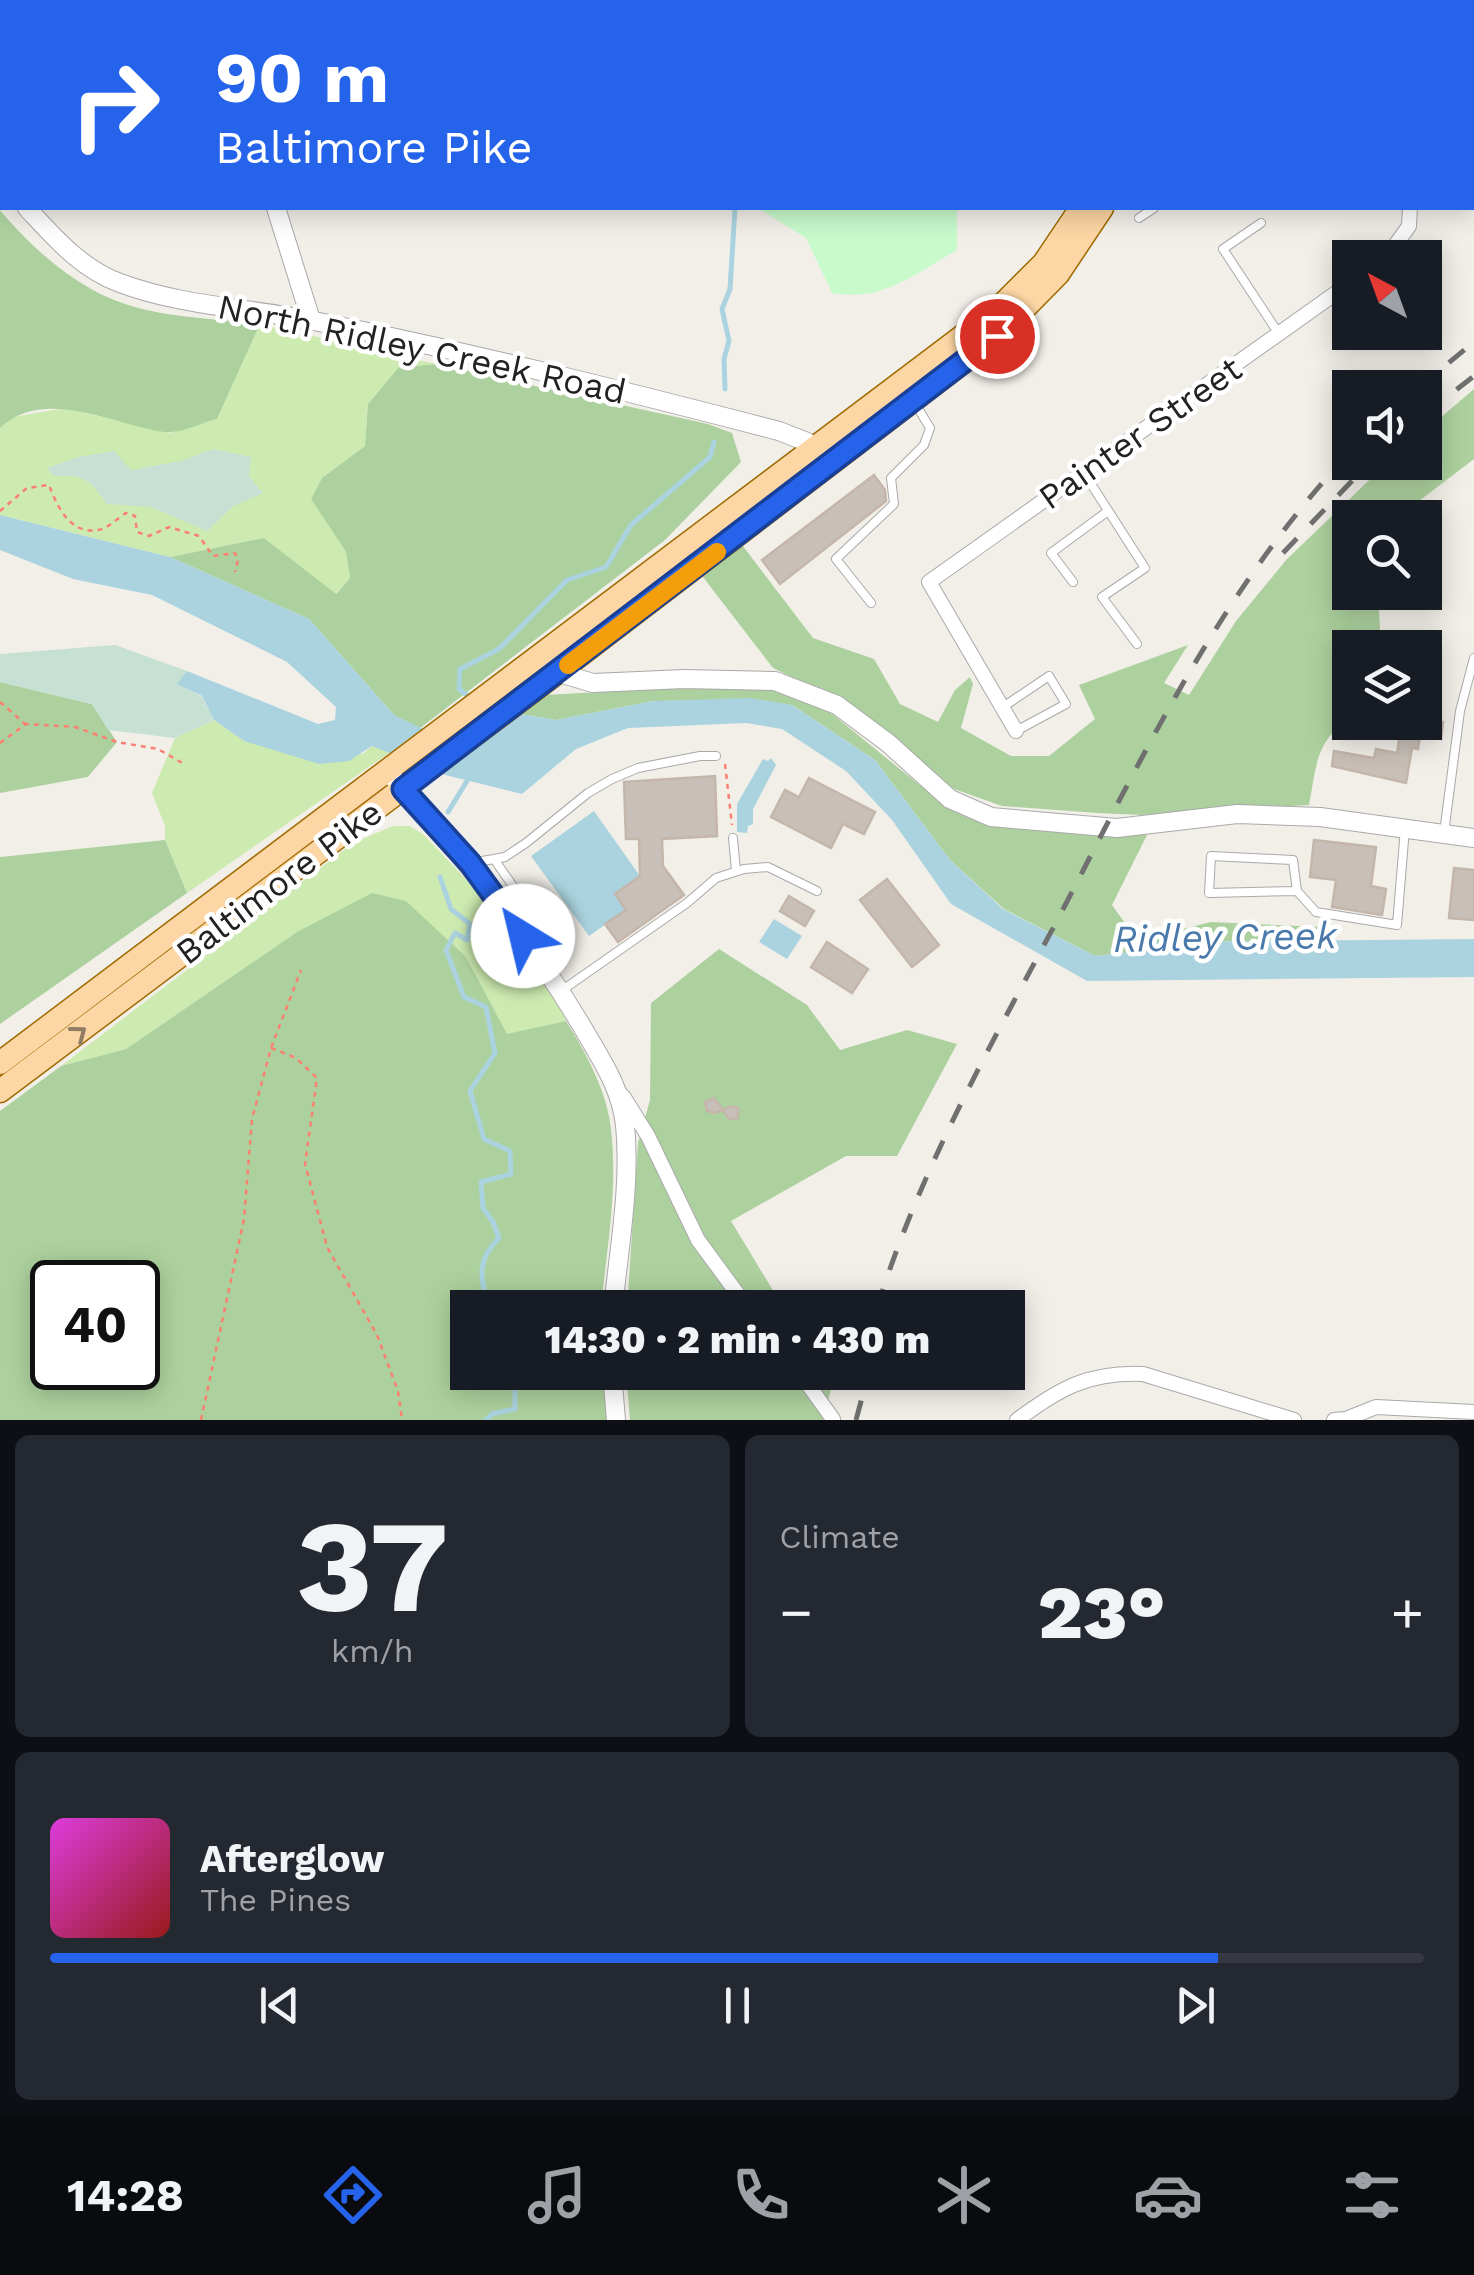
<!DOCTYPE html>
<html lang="en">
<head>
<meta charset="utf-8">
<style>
  body { margin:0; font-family:"Work Sans",sans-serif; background:#242831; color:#f1f3f6; height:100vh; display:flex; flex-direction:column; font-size:38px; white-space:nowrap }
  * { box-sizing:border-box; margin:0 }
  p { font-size:32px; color:#9ea1a6 }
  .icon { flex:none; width:55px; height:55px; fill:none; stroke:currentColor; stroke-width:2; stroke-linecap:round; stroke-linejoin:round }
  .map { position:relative; height:1420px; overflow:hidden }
  .details { display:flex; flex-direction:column; gap:15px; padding:15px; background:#0d0f14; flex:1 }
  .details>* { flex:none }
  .top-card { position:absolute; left:0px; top:0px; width:1475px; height:210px; box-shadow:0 5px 25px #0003; background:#2563eb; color:#fff; overflow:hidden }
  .needle { width:65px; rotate:319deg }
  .buttons { position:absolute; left:1332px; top:240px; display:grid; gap:20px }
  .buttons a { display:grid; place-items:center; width:110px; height:110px; border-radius:0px; background:#171b24; box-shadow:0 5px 25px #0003; font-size:50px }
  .speed { position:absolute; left:30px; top:1260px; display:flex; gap:20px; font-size:50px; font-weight:700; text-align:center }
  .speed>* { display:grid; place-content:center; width:130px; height:130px; border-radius:50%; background:#171b24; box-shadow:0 5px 25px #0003; line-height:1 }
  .speed .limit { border:5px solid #111; border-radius:15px; background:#fff; color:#111 }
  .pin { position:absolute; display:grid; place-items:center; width:85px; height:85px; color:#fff; margin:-42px; border:5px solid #fff; border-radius:50%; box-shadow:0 2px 10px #0007 }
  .me { position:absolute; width:110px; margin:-55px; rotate:324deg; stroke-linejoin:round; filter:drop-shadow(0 0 8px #0008) }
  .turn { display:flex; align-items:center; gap:35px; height:210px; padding:0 50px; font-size:45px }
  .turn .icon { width:130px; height:130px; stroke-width:2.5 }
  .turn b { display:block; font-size:70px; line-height:85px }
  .big { font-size:75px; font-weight:800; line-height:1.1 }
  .details .widget { flex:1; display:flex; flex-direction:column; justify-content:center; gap:15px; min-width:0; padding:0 35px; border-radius:15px; background:#242831 }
  .details .dial { align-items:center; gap:0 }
  .dial b { font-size:130px; line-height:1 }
  .song { display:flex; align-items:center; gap:30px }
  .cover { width:120px; height:120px; border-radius:15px; background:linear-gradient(135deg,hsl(300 70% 55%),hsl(0 70% 35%)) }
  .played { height:10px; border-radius:5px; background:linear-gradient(90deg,#2563eb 85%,#363941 85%) }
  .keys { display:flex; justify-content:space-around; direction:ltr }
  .heat { display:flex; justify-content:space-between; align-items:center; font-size:55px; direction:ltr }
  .details .tiles { flex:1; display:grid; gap:15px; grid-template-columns:1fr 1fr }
  .widget:last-child { grid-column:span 2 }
  .trip { position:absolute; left:450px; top:1290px; width:575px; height:100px; border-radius:0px; background:#171b24; box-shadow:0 5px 25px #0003; font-weight:800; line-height:100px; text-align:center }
  .tabs { display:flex; height:160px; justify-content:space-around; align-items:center; background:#090b0e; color:#9ea1a6 }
  .tabs .icon { width:70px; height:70px }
  .tabs .current { color:#2563eb }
  .tabs b { font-size:45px; color:#f1f3f6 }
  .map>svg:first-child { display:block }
  .grass { fill:#cdebb0 }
  .forest { fill:#add19e; fill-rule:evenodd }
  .wetland { fill:#c6e0d4 }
  .park { fill:#c8facc }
  .water { fill:#aad3df }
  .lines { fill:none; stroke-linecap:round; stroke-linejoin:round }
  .stream { stroke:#aad3df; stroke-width:5 }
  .building { fill:#c7bfb8; stroke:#c4b6ab; stroke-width:2.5 }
  .service-casing { stroke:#a9a9a9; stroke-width:10 }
  .minor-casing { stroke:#a9a9a9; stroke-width:16 }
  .tertiary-casing { stroke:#a9a9a9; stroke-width:20 }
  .primary-casing { stroke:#a06b00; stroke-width:25 }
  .path { stroke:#fa8072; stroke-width:2.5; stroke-dasharray:5 5; stroke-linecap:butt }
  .service { stroke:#fff; stroke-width:8 }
  .minor { stroke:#fff; stroke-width:14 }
  .tertiary { stroke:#fff; stroke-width:18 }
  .primary { stroke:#fcd6a4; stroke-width:22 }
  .rail { stroke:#707070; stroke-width:5; stroke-dasharray:20 20; stroke-linecap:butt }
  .oneway { stroke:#8f7c63 }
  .route-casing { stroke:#184099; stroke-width:25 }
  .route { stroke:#2563eb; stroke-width:18 }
  .slow { stroke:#f59e0b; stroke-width:18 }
  .labels { text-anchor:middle; stroke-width:9; stroke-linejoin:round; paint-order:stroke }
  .street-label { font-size:35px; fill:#222; stroke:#fff }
  .water-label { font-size:38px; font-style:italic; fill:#4a7aab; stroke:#fff }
</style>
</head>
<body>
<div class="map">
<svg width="1474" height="1420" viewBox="0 0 1474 1420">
  <rect width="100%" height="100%" fill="#f2efe9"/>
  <path class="grass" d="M260 324 436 364 398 368 368 404 365 446 322 478 311 499 346 552 350 578 335 594 264 538 170 557 0 515V428L12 417 66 408 169 433 217 419Z
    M214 720 244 741 363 754 372 746 389 753 187 893 165 840V826L152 793 175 738Z
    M393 826H410L424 835C477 891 536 949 566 1021L507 1035 466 957 297 932 126 1049 61 1066 353 843Z"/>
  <path class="forest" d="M0 210C28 244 67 279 107 297 153 318 211 318 260 324L217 419C201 423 180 434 164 432 113 425 45 386 0 428Z
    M436 364 708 424 732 433 741 462 665 540 419 729 394 715 309 619 170 557 264 538 336 594 350 578 346 552 311 499 322 478 365 446 368 404 398 368Z
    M1474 389V459L1398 517 1350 518V592L1378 593 1381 647 1350 648V719C1315 740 1316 769 1309 805L1142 815 1097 813 1002 806 954 789 840 701 773 668 699 572 739 541 813 638 874 659 900 704 938 722 955 690 970 677 973 684 961 728 1011 756H1049L1095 719 1079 685 1188 645 1164 683 1189 695 1236 621 1287 559 1387 463 1425 462V431Z
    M0 682 92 704 117 742 88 777 0 793Z
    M730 685 770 686 831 713 933 796 966 816 1001 827 1147 835 1112 905 1132 933 1175 931 1211 922 1321 927 1327 941 1158 942 1140 951 1095 956 1004 909 950 860 875 760 792 705 653 701 556 720 520 714 544 695Z
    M165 840 187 893 0 1024V857Z
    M372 893 406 901 466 957 507 1034 566 1021C586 1053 607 1091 611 1129 618 1188 607 1249 601 1307L468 1308V1372L602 1373 607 1420H0V1111L61 1066 126 1049 297 932ZM138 1282V1368H52V1282Z
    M719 949 807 1005 840 1050 907 1030 957 1044 897 1156H846L731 1221 783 1307 627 1308 638 1143 650 1100 651 1003Z
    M626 1373H821L831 1389 823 1420H630Z"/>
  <path class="wetland" d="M213 449 251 457 249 476 263 493 232 507 207 531 151 507 107 504C90 480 85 474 54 476L47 468 78 457 114 451 131 470 181 461Z
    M115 645 187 671 178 684 202 697 214 720 175 738 108 730 92 704 0 682V654Z"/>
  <path class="park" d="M485 0H1017L1018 2H485Z
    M758 208H957V250C915 274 883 302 832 293L806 238Z"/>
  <path class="water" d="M0 515 170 557 309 619 394 715 470 751 520 714 556 720 653 701 749 698 792 705 875 760 950 860 1003 909 1095 956 1140 951 1158 942 1474 939V977L1087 981 951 904 892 820 846 771 782 729 746 723 628 728 576 749 522 794 441 774 372 746 349 761 319 764 244 741 214 720 202 696 177 684 187 671 318 724 335 720 336 707 287 662 152 595 73 579 0 550Z
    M771 758 776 765 753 809V824L748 826 747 833 737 832V804L763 759 768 761Z
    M594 811 640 876 626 910 589 936 531 856Z
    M774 919 802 936 787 959 759 942Z"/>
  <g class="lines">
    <path class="stream" d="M700 2 701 0
      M725 389 724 359 729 341 722 309 730 289 735 208
      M472 699 459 689 460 669 499 649 567 580 606 567 631 525 710 457 714 442
      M448 812 470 776
      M440 877 451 909 470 924 467 940 455 933 446 950 464 997 486 1007 495 1053 470 1091 484 1139 510 1151 511 1174 481 1182 483 1208 493 1222 499 1238C475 1262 481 1278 489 1308
      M486 1420 492 1414 515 1409V1389L491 1381V1372"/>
  </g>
  <path class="building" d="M874 475 885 490 886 501 780 584 762 560Z
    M1425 719 1443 722 1441 739 1420 736 1418 749 1412 748 1406 783 1332 766 1334 751 1374 758 1376 749 1397 753 1402 722H1425Z
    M715 776 717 836 662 839 663 866 684 895 618 942 605 924 626 910 615 894 640 876 639 839H626L624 782Z
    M809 778 875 812 864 834 843 824 831 848 771 817 785 790 799 797Z
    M1314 840 1376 847 1371 886 1386 889 1382 915 1332 907 1336 880 1310 877Z
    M1454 868 1474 870V920L1449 918Z
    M887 879 939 945 912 967 860 900Z
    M789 896 814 911 805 926 780 911Z
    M827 942 868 969 852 993 811 967Z
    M714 1098 723 1110 731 1106 738 1108V1118L729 1119 723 1110 714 1113 707 1111 705 1102Z"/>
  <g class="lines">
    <g class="service-casing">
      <path id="service" d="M1067 1V0
        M411 2V0
        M1472 97 1474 100
        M1472 145 1474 141
        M1139 218 1154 208
        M1261 223 1223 249 1279 334
        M1084 473 1145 568 1102 597 1137 644
        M1073 582 1051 553 1108 511
        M871 603 836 559 894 504 891 478 924 445 930 428 916 405
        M1003 707 1049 676 1066 704 1016 731
        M1444 833 1460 711 1474 658
        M733 838 736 871
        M494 859 505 857 526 843 588 793 612 779 638 768 700 756H716
        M470 863 494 859 526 905 524 930
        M1297 891 1293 860 1211 856 1209 893 1297 891 1316 912 1397 925 1405 828
        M561 991 687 903 716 878 744 869 768 867 817 891"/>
    </g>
    <g class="minor-casing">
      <path id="minor" d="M1306 0 1307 2
        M1386 258 1409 226 1410 208
        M1016 731 929 582 1350 283
        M623 1096 648 1136 698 1240 748 1308
        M799 1372 833 1419
        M1017 1420C1060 1388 1088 1372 1143 1374L1294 1420
        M1334 1420 1346 1419 1376 1407 1474 1412"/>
    </g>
    <g class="tertiary-casing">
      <path id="tertiary" d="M266 2V0
        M0 178 2 181
        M27 208C54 237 81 269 120 283 181 306 250 308 314 321 470 352 625 391 779 431L807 442 822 453
        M276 208 311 320
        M544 655 566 675 593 683 684 679 775 681 837 705 888 743 950 799 991 817 1117 828 1237 814 1320 817 1474 838
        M395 780C468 862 531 939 587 1035 604 1064 621 1090 625 1125 631 1184 619 1248 613 1308
        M612 1372 616 1420"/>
    </g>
    <g class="primary-casing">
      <path id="primary" d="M1144 2 1146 0
        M0 1063 996 311 1044 263 1081 208
        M0 1091 559 671 997 336 1058 274 1102 208"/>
    </g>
    <path class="path" d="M676 0 677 2
      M766 0V2
      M601 2V0
      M914 2V0
      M0 511 27 488 49 485C57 506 70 535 98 530 107 529 118 518 126 513L135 516 137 532 149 536 169 527 199 536 213 556 235 553 238 560 235 572
      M0 702 25 724
      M0 743 26 724 75 727 117 742 158 749 184 764
      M725 764 732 825
      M271 1048 296 1058 317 1078 305 1164 327 1247 377 1335 398 1391 402 1420
      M201 1420 244 1219 252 1119 271 1048 301 970"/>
    <use href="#service" class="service"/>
    <use href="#minor" class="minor"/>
    <use href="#tertiary" class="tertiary"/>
    <use href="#primary" class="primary"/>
    <path class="rail" d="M1418 388 1474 342
      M1425 414 1474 376
      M1283 553 1370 462
      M877 1308C920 1169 992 1043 1060 915 1146 750 1221 590 1350 452
      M856 1420 869 1372"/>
  </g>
  <defs><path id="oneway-chevron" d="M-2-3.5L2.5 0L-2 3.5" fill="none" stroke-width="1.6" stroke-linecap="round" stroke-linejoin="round" transform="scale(2.5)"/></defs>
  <use class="oneway" href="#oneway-chevron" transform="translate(79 1033) rotate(-37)"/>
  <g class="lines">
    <g class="route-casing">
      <path id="route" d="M523 936 470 863 403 789 997 336"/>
    </g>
    <use href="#route" class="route"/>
    <path class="slow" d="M568 665 717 552"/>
  </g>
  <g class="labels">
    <g class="street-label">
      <text transform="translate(422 349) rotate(12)" y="12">North Ridley Creek Road</text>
      <text transform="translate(1140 433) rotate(-35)" y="12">Painter Street</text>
      <text transform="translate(279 882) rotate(-37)" y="12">Baltimore Pike</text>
    </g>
    <g class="water-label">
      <text transform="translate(1225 937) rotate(-1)" y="13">Ridley Creek</text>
    </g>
  </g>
</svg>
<div class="buttons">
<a><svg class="needle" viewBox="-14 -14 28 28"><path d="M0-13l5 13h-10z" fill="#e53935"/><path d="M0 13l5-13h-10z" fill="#9ea1a6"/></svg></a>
<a><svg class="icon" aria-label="sound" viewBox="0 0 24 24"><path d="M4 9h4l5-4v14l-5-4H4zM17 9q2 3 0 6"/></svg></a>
<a><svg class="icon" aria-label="search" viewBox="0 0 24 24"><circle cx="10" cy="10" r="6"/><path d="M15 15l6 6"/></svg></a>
<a><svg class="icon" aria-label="layers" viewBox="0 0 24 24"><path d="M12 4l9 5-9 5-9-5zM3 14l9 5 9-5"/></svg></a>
</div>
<div class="speed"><div class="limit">40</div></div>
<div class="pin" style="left:997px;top:336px;background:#d93025"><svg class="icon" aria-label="arrive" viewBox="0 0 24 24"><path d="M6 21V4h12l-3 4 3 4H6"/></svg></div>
<svg class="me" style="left:523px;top:936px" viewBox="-20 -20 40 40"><circle r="19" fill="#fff"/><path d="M0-13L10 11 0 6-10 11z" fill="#2563eb"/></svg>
<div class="trip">14:30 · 2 min · 430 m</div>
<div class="top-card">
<div class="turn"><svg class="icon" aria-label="right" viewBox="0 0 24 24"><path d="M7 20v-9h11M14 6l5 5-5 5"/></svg><div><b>90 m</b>Baltimore Pike</div></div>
</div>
</div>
<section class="details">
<div class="tiles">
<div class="widget dial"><b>37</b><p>km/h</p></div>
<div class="widget"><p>Climate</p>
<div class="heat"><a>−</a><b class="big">23°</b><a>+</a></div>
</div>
<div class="widget">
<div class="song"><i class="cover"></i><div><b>Afterglow</b><p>The Pines</p></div></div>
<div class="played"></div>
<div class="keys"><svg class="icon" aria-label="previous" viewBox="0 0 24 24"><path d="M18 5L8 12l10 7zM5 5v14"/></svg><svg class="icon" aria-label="pause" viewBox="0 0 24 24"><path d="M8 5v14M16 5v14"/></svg><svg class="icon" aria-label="next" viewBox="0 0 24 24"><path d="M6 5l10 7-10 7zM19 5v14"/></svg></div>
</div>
</div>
</section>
<nav class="tabs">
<b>14:28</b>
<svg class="icon current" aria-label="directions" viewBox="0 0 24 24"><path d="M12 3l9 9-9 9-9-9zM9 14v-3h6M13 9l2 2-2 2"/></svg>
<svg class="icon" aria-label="music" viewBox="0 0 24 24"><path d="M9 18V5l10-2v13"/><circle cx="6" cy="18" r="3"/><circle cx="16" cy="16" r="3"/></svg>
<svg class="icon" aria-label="phone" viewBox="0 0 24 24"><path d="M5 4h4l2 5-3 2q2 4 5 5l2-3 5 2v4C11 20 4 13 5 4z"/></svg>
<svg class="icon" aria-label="climate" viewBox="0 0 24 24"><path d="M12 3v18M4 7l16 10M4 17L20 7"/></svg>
<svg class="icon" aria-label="car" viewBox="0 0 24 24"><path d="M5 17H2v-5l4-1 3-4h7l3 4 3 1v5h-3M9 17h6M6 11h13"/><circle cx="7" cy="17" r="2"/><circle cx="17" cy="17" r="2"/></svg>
<svg class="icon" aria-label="filters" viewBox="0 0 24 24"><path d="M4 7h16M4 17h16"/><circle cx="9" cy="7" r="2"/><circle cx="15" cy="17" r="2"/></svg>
</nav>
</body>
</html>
